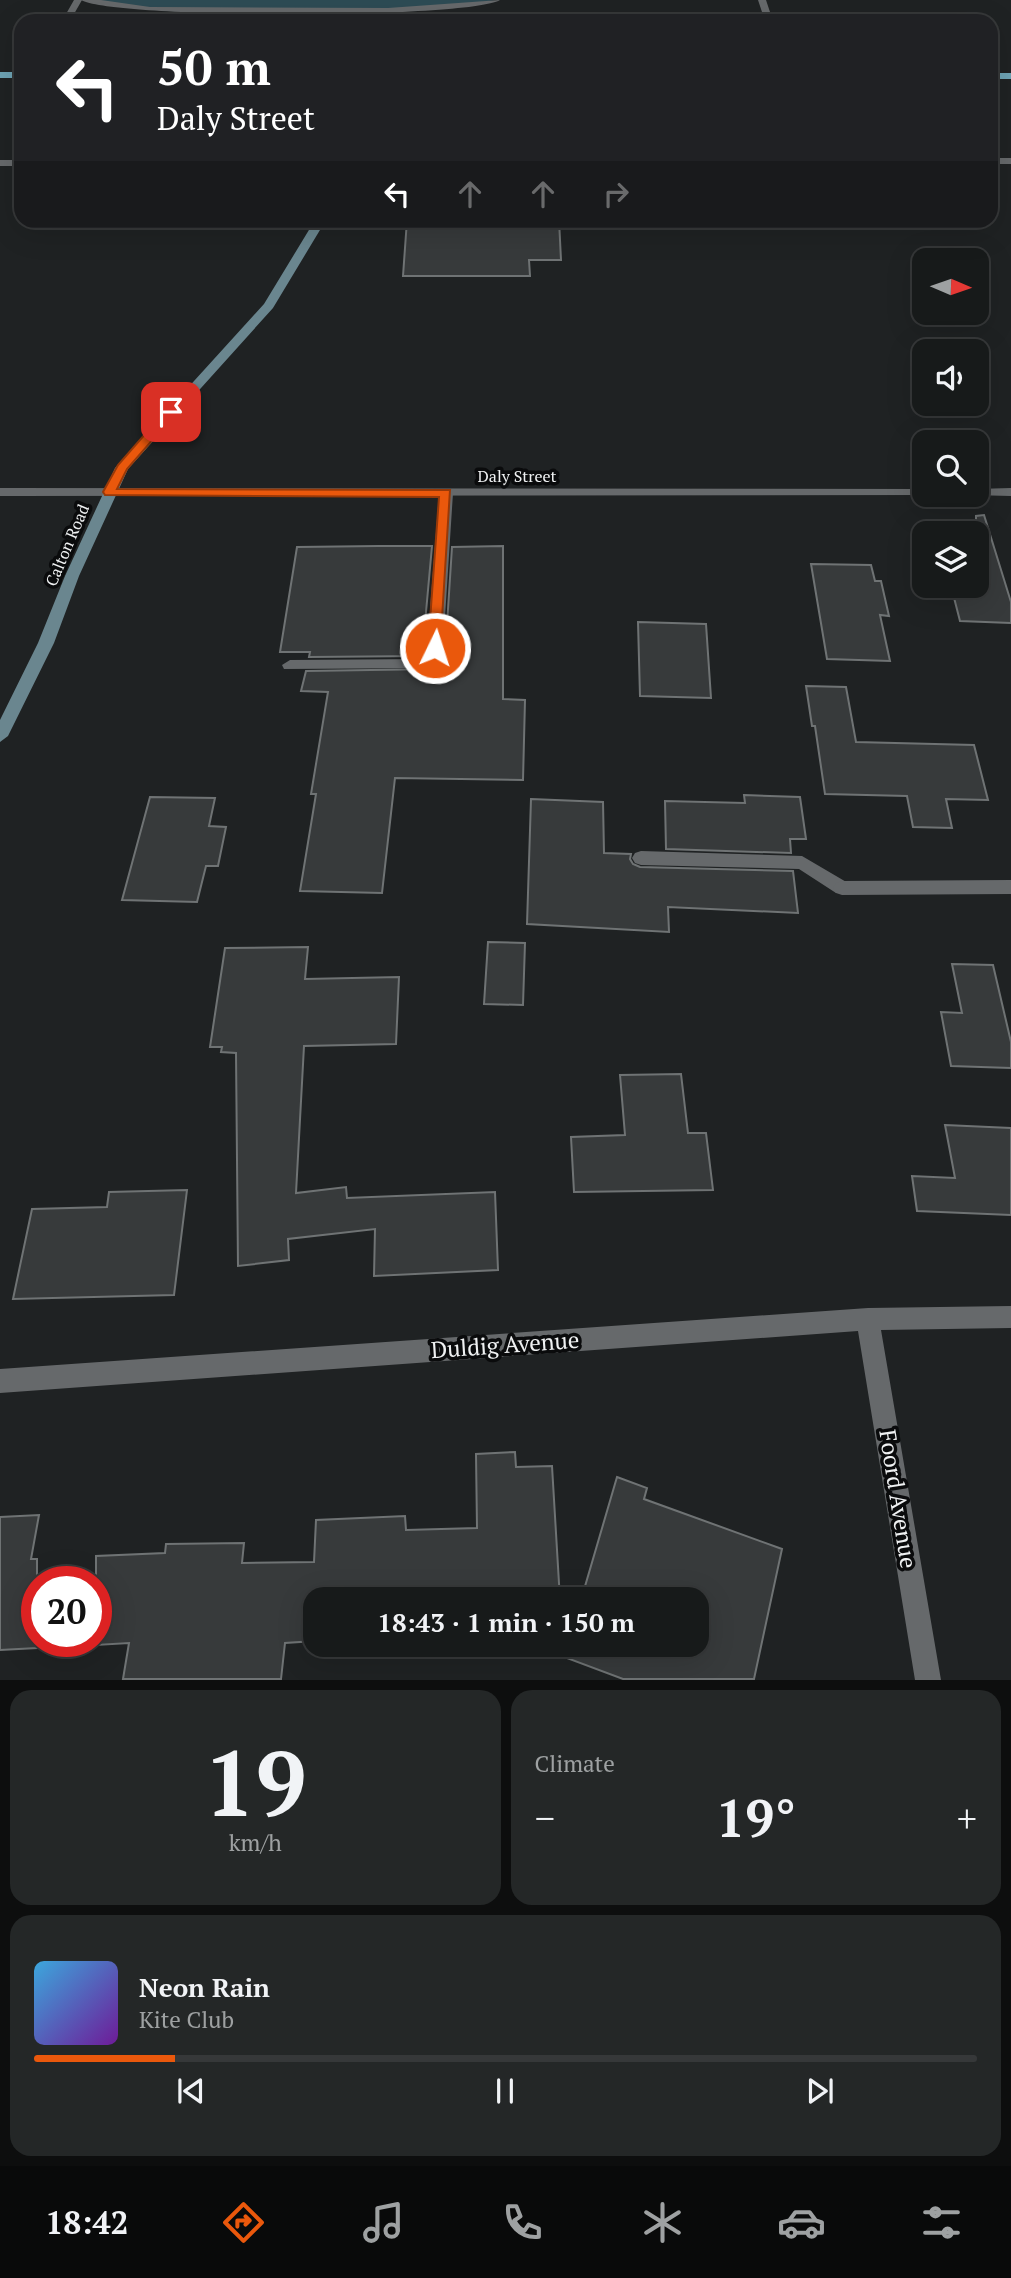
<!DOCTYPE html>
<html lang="en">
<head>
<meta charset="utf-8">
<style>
  body { margin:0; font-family:"PT Serif",serif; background:#242727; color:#f1f3f6; height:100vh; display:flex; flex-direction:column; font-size:26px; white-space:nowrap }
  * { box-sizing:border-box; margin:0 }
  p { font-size:23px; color:#9ea1a2 }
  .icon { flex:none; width:38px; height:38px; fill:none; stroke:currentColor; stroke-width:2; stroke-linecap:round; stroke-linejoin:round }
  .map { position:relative; height:1680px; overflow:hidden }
  .side { display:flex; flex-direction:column; gap:10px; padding:10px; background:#0d0e0e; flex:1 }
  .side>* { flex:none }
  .banner { position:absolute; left:14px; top:14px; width:984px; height:214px; border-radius:21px; box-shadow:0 7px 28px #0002,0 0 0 2px #363839; background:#202124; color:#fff; overflow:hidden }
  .needle { width:46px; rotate:92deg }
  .fabs { position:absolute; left:912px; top:248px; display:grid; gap:14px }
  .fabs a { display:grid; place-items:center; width:77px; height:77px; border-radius:14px; background:#171a1a; box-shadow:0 7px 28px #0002,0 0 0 2px #363839; font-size:35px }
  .speed { position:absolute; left:21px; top:1566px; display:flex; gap:14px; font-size:35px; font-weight:700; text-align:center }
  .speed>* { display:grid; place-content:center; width:91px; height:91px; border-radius:50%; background:#171a1a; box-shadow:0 7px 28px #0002,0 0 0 2px #363839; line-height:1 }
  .speed .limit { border:10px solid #d22; background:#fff; color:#111 }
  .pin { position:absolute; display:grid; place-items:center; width:60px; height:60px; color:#fff; margin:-30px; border-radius:14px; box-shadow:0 4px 10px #0006 }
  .me { position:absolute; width:77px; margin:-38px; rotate:4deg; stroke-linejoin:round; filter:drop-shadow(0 0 5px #0008) }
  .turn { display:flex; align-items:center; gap:24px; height:147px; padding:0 28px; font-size:32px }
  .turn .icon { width:91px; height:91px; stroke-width:2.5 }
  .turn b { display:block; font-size:49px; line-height:60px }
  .lanes { display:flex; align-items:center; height:66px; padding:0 28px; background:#0003; justify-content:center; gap:35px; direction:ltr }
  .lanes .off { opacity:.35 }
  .big { font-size:52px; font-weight:700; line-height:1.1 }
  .side .card { flex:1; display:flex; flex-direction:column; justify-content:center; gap:10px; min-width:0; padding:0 24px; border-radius:21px; background:#242727 }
  .side .dial { align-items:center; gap:0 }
  .dial b { font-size:91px; line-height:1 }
  .song { display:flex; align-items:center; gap:21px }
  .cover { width:84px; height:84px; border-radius:10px; background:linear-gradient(135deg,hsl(200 70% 55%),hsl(280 70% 35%)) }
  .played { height:7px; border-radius:4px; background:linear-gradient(90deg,#ea580c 15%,#363839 15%) }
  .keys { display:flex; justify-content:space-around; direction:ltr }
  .heat { display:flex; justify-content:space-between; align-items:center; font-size:38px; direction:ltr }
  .side .tiles { flex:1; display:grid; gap:10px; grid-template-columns:1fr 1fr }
  .card:last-child { grid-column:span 2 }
  .trip { position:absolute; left:303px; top:1587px; width:406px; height:70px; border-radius:21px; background:#171a1a; box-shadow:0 7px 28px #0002,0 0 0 2px #363839; font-weight:700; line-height:70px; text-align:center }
  .tabs { display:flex; height:112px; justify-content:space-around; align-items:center; background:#090a0a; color:#9ea1a2 }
  .tabs .icon { width:49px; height:49px }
  .tabs .on { color:#ea580c }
  .tabs b { font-size:32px; color:#f1f3f6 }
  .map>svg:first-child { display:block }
  .green { fill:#2d4b54 }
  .building { fill:#373a3b; stroke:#6f7374; stroke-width:2 }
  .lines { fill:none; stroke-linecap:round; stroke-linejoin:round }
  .lane { fill:#66696b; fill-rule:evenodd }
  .street { fill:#66696b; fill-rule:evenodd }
  .secondary { fill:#6a868f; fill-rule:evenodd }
  .primary { fill:#6da3b4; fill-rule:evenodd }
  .route { fill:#ea580c; stroke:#983908; stroke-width:2 }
  .labels { text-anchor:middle; stroke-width:7; stroke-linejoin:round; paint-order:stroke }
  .far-street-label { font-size:16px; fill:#eff1f2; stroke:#0a0b0c }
  .near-street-label { font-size:23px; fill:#eff1f2; stroke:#0a0b0c }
</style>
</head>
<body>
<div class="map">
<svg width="1011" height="1680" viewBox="0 0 1011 1680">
  <rect width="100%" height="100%" fill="#1f2223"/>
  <path class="green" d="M85 0H496L425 10H150Z"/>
  <path class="building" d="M407 220H559L561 260H529L530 276H403Z
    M918 255 959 256 961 261H924V272Z
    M984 515 1011 602V623L960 621 951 586H976V516Z
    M378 546H432L422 656 309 657 310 652H280L297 547Z
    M503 546V699L525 700 523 780 395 778 382 893 300 891 316 794H311L328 692 301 691 306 671 436 669 445 656 452 547Z
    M811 564 871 565 875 581H881L889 616 880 615 890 661 827 659Z
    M638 622 706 624 711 698 640 696Z
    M806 686 846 687 856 742 974 745 988 800 946 799 952 828 913 827 907 796 825 794 815 726H812Z
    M744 795 800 797 806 839H790L791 853 666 849 665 801 745 803Z
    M150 797 215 798 209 826 226 827 218 866H206L197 902 122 900Z
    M531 799 603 802 604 853 631 854 630 859 633 864 640 867 793 871 798 913 668 907 669 932 527 924Z
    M488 942 525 943 523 1005 484 1004Z
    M308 947 305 979 399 977 396 1044 304 1046 296 1193 346 1187 347 1198 495 1192 498 1270 374 1276 375 1229 288 1239 289 1260 238 1266 236 1053 221 1052 222 1047H210L225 948Z
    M952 964 993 965 1011 1042V1068L951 1066 941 1012 962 1013Z
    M681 1074 688 1133H706L713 1190 574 1192 571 1137 625 1135 620 1075Z
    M945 1125 1011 1128V1215L917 1211 912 1176 955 1178Z
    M187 1190 174 1295 13 1299 32 1209 107 1207 109 1192Z
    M515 1452 516 1467 552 1466 560 1600H315V1641L285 1643 281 1679H123L129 1643 96 1645V1556L165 1553 166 1544 244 1543 242 1563 314 1562 316 1520 405 1516 406 1530 477 1528 476 1454Z
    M617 1477 647 1488 644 1499 782 1549 754 1679H623L564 1657 567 1645H696V1600H581Z
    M39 1515 31 1559H37V1648L0 1650V1517Z"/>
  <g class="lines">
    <path class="lane" d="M74 0H82L70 21H62Z
      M446 489 453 493 443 648 442 656 434 668 284 669 282 665 290 660 424 659 427 648 439 493Z
      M641 851 802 856 848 883 851 888 848 893H836L799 869 641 865 635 863 632 858 635 853Z"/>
    <path class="street" d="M81 0H101L150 7 388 8 500 0C467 19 115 19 81 0Z
      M758 0H766L773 21H765Z
      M990 158H1011V164H990Z
      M0 160H21V166H0Z
      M0 488 924 489V495H929L0 496Z
      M1011 488V496L971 495H976V489Z
      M1011 880V894L842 895 836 893 833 888 836 883 842 881Z
      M1011 1306V1328L881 1330 941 1680H915L858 1331 0 1393V1369L868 1308Z"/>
    <path class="secondary" d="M315 220H326L273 308 128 469 79 576 54 643 8 736 0 742V720L38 643 65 576 115 468 264 304Z"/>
    <path class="primary" d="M0 72H21V78H0Z
      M990 73H1011V79H990Z"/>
  </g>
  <path class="route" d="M171 408 177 412 127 469 117 489 450 490 440 651 435 653 428 648 439 497 105 495 103 492 118 465 167 409Z"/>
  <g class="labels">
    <g class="far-street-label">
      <text x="517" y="482">Daly Street</text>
      <text transform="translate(67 545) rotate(-67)" y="6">Calton Road</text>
    </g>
    <g class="near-street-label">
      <text transform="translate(505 1345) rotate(-4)" y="8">Duldig Avenue</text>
      <text transform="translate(898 1499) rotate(81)" y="8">Foord Avenue</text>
    </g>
  </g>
</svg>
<div class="fabs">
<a><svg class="needle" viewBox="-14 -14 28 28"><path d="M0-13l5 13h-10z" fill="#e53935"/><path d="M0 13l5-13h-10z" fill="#9ea1a2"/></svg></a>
<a><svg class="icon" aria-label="sound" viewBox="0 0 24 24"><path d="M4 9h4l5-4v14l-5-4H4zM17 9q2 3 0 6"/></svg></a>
<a><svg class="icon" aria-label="search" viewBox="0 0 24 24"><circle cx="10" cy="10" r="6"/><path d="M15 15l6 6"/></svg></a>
<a><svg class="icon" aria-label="layers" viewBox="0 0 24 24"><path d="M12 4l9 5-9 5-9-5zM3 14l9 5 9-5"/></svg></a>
</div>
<div class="speed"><div class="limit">20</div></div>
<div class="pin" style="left:171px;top:412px;background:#d93025"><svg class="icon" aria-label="arrive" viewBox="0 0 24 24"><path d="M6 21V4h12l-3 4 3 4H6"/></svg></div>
<svg class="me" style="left:435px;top:648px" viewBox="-20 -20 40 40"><circle r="17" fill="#ea580c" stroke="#fff" stroke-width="3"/><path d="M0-11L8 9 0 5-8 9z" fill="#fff"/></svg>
<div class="trip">18:43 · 1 min · 150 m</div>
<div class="banner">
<div class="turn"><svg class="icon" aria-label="left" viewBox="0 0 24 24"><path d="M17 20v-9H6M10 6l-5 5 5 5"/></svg><div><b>50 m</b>Daly Street</div></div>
<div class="lanes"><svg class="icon" aria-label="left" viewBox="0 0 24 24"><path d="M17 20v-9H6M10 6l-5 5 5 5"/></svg><svg class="icon off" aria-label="ahead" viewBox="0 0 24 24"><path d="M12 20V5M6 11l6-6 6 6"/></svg><svg class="icon off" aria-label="ahead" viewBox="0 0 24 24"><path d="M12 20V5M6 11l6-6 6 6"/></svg><svg class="icon off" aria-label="right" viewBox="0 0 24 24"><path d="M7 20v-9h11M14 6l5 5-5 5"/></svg></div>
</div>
</div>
<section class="side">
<div class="tiles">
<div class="card dial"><b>19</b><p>km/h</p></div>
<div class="card"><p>Climate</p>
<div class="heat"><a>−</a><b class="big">19°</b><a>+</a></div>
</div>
<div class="card">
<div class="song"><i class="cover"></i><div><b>Neon Rain</b><p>Kite Club</p></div></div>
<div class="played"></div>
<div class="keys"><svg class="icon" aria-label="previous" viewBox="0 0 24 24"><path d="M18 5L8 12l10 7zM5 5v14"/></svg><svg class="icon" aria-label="pause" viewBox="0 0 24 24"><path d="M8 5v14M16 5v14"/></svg><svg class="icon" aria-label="next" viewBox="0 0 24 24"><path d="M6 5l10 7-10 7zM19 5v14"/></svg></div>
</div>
</div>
</section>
<nav class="tabs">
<b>18:42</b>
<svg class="icon on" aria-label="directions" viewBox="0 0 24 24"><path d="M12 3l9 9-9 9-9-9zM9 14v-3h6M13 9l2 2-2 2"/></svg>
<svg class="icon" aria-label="music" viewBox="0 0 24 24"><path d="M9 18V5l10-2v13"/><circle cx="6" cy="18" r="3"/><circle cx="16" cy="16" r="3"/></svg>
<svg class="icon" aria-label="phone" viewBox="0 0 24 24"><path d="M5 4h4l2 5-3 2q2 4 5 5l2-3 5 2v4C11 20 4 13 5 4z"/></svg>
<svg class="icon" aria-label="climate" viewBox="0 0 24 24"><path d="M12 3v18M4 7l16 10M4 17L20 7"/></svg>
<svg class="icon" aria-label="car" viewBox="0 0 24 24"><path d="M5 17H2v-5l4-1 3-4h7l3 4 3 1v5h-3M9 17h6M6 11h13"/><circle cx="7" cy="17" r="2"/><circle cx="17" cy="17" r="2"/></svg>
<svg class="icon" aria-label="filters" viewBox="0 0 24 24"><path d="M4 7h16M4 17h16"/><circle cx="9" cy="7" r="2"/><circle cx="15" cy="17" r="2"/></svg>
</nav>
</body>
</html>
